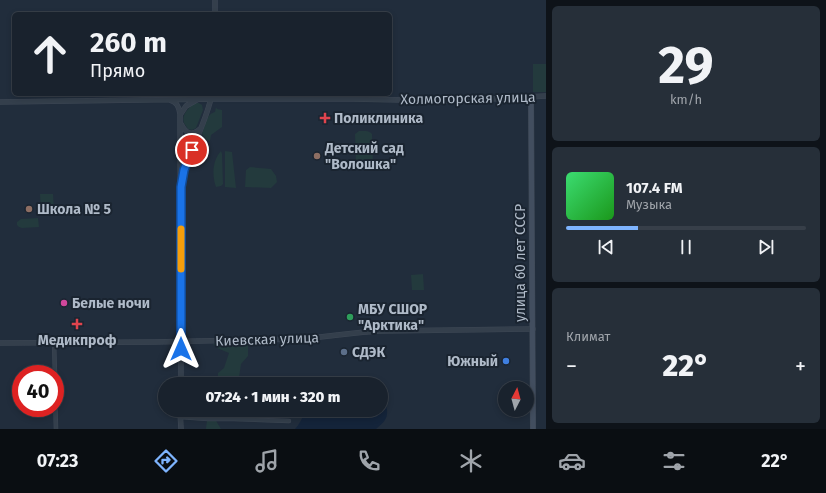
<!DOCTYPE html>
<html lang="ru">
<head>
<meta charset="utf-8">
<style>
  body { margin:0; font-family:"Fira Sans",sans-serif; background:#262f39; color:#f1f3f6; height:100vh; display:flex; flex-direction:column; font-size:15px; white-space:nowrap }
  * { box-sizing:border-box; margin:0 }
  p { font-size:13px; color:#9fa4aa }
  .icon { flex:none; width:22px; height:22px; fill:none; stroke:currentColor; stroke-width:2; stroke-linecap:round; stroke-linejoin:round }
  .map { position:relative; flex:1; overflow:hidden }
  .sheet { display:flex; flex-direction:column; gap:6px; padding:6px; background:#0e1319; width:280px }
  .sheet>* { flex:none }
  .guide { position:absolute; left:12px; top:12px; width:380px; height:84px; border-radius:6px; box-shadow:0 2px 6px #0003,0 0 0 1px #373f49; background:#19222d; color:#f1f3f6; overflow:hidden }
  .needle { width:26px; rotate:6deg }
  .tools { position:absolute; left:498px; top:381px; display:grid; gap:8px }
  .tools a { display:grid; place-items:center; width:36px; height:36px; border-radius:50%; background:#19222d; box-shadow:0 2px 6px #0003,0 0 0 1px #373f49; font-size:20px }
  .speed { position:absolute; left:12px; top:365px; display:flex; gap:8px; font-size:20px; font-weight:700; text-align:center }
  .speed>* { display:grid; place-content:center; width:52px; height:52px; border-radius:50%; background:#19222d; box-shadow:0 2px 6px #0003,0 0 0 1px #373f49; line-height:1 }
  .speed .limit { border:6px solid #d22; background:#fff; color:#111 }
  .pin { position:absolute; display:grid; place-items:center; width:34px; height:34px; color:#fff; margin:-17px; border:2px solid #fff; border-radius:50%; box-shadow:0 1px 4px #0007 }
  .me { position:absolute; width:44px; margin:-22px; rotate:0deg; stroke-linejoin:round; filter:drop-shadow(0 0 3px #0008) }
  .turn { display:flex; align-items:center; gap:14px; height:84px; padding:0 12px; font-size:18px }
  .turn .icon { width:52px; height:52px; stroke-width:2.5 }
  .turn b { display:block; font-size:28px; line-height:34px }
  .big { font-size:30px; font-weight:800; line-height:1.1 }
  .sheet .widget { flex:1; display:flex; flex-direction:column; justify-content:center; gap:6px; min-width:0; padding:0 14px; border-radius:6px; background:#262f39 }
  .sheet .dial { align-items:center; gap:0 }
  .dial b { font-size:52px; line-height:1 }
  .song { display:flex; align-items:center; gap:12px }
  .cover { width:48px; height:48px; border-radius:6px; background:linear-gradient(135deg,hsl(140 70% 55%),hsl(120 70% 35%)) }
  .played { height:4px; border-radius:2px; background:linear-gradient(90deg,#7eb4fe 30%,#373f49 30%) }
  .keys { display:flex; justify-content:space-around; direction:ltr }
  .heat { display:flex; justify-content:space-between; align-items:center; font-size:22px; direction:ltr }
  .trip { position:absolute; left:158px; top:377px; width:230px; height:40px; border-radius:20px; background:#19222d; box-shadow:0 2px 6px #0003,0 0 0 1px #373f49; font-weight:800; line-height:40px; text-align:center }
  .dock { display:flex; height:64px; justify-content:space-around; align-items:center; background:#0a0e12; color:#9fa4aa }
  .dock .icon { width:28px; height:28px }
  .dock .selected { color:#7eb4fe }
  .dock b { font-size:18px; color:#f1f3f6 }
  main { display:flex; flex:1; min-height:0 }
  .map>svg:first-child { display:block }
  .green { fill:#233a3d }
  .water { fill:#14243a }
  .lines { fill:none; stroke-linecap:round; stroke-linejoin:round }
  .minor-casing { stroke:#3e4855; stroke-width:4.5 }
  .tertiary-casing { stroke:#3e4855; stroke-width:5.5 }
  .secondary-casing { stroke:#3e4855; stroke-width:6 }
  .minor { stroke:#343f4c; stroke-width:3.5 }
  .tertiary { stroke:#343f4c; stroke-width:4.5 }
  .secondary { stroke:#424e5f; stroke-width:5 }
  .route-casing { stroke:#114b97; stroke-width:10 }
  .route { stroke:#1a73e8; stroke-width:7 }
  .slow { stroke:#f59e0b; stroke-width:7 }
  .health-dot { fill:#e0444e; stroke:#1a2430; stroke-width:1.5 }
  .education-dot { fill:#8d6e63; stroke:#1a2430; stroke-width:1.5 }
  .hotel-dot { fill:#d1479c; stroke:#1a2430; stroke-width:1.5 }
  .leisure-dot { fill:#2e9e5b; stroke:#1a2430; stroke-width:1.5 }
  .service-dot { fill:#5c6f8a; stroke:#1a2430; stroke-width:1.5 }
  .shop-dot { fill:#3f7fe0; stroke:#1a2430; stroke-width:1.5 }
  .labels { text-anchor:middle; stroke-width:4; stroke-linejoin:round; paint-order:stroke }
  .street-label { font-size:14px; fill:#afbac8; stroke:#1a2430 }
  .poi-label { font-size:14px; font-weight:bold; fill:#afbac8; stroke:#1a2430; text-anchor:start }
</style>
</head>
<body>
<main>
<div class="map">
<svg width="546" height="429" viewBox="0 0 546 429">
  <rect width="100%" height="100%" fill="#212d3c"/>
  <path class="green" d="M533 64H546V92H533Z
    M195 103H199L202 105 203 110 196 128 192 130 188 129C187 127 185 125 184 123 181 115 189 107 195 103Z
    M216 107 217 109 222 110V127L211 135 210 141C205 140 204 137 202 134 205 126 206 114 215 112Z
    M359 131C364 131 369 130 372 134L373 164 370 167C365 168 359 169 356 165L355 134Z
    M221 151 222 154 223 184 221 186 216 187C212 176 212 161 221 151Z
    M225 151 232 152 236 188 225 187Z
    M250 167 271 169 276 176 277 182 271 188 245 187 246 170Z
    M40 194H53L54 211 41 212Z
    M38 218 39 227 22 228 19 227 17 225V222L21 219Z
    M423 274 424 290H412L411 275Z
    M248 343V356L241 364 238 384H212L213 380 218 378V373L224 368 229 353 217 348 213 344Z
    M207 410H231L227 415 215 419 221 429H206C206 423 209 416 207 410Z"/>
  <path class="water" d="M381 398C385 401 386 405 387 410 388 419 383 423 376 429H295C301 423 302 415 309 410H381Z"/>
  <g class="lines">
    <g class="minor-casing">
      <path id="minor" d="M54 342 55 374
        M55 391 56 429
        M180 417 208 419H234L289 421"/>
    </g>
    <g class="tertiary-casing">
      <path id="tertiary" d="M215 14V0
        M170 100C177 102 179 107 180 114
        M0 102 210 99H352L453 101 546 96
        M181 124C186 134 192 136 200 129
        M183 179C189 150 206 124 212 94
        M0 343 154 342 296 339C324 338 352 332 381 331L533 329
        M181 384 180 115 186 106 207 94
        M180 410 181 429"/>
    </g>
    <g class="secondary-casing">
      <path id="secondary" d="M531 97 533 429"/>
    </g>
    <use href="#minor" class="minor"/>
    <use href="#tertiary" class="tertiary"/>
    <use href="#secondary" class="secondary"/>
  </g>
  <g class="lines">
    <g class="route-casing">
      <path id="route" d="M181 349V187L184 170 192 150"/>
    </g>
    <use href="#route" class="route"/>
    <path class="slow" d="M181 269V229"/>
  </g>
  <g class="health-dot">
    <path d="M323 112h4v4h4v4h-4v4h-4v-4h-4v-4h4z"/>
    <path d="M75 318h4v4h4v4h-4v4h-4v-4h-4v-4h4z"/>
  </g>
  <g class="education-dot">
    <circle cx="317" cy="156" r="4"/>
    <circle cx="29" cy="209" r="4"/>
  </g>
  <circle class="hotel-dot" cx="64" cy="303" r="4"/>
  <circle class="leisure-dot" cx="350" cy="317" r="4"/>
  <circle class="service-dot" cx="344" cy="352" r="4"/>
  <circle class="shop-dot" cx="506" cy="361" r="4"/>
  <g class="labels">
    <g class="street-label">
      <text transform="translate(468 98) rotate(-1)" y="5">Холмогорская улица</text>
      <text transform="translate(520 263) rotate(-90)" y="5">улица 60 лет СССР</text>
      <text transform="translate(267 339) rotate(-2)" y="5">Киевская улица</text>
    </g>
    <g class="poi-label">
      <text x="334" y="123">Поликлиника</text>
      <text x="325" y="153">Детский сад<tspan x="325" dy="16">"Волошка"</tspan></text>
      <text x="37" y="214">Школа № 5</text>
      <text x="72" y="308">Белые ночи</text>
      <text x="358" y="314">МБУ СШОР<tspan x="358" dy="16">"Арктика"</tspan></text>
      <text x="77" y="345" text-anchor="middle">Медикпроф</text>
      <text x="352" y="357">СДЭК</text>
      <text x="498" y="366" text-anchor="end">Южный</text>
    </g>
  </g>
</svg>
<div class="tools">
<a><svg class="needle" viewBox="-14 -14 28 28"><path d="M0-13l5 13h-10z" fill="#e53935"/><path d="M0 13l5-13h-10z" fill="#9fa4aa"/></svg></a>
</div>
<div class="speed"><div class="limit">40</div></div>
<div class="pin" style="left:192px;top:150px;background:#d93025"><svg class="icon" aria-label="arrive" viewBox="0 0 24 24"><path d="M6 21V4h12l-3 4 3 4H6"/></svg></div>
<svg class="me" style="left:181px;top:349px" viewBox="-20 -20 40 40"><path d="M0-17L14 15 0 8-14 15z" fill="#1a73e8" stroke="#fff" stroke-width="4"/></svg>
<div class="trip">07:24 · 1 мин · 320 m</div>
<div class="guide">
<div class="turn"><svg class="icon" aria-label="ahead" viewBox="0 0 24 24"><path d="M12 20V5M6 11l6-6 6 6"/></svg><div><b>260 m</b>Прямо</div></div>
</div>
</div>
<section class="sheet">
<div class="widget dial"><b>29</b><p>km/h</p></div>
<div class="widget">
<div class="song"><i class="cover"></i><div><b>107.4 FM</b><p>Музыка</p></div></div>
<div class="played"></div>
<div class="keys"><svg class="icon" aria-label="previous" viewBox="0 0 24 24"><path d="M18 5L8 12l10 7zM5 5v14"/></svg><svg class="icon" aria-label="pause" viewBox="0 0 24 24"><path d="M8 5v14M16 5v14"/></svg><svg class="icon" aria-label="next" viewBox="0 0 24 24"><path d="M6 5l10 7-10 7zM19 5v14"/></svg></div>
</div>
<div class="widget"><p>Климат</p>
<div class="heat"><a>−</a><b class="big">22°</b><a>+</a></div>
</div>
</section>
</main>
<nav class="dock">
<b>07:23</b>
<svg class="icon selected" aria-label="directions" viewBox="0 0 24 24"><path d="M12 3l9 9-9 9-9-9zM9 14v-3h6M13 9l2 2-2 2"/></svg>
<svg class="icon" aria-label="music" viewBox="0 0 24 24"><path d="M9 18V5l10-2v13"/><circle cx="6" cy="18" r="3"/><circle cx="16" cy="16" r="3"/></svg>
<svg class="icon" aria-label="phone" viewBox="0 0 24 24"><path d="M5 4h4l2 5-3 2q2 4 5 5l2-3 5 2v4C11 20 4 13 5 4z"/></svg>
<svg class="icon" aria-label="climate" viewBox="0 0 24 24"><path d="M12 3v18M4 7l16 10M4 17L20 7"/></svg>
<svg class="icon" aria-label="car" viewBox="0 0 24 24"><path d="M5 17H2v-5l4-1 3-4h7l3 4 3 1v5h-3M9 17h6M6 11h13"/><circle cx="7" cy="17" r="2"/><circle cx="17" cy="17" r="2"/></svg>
<svg class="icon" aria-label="filters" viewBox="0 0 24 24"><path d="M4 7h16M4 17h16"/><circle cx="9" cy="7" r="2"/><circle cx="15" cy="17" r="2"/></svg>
<b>22°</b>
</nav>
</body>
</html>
